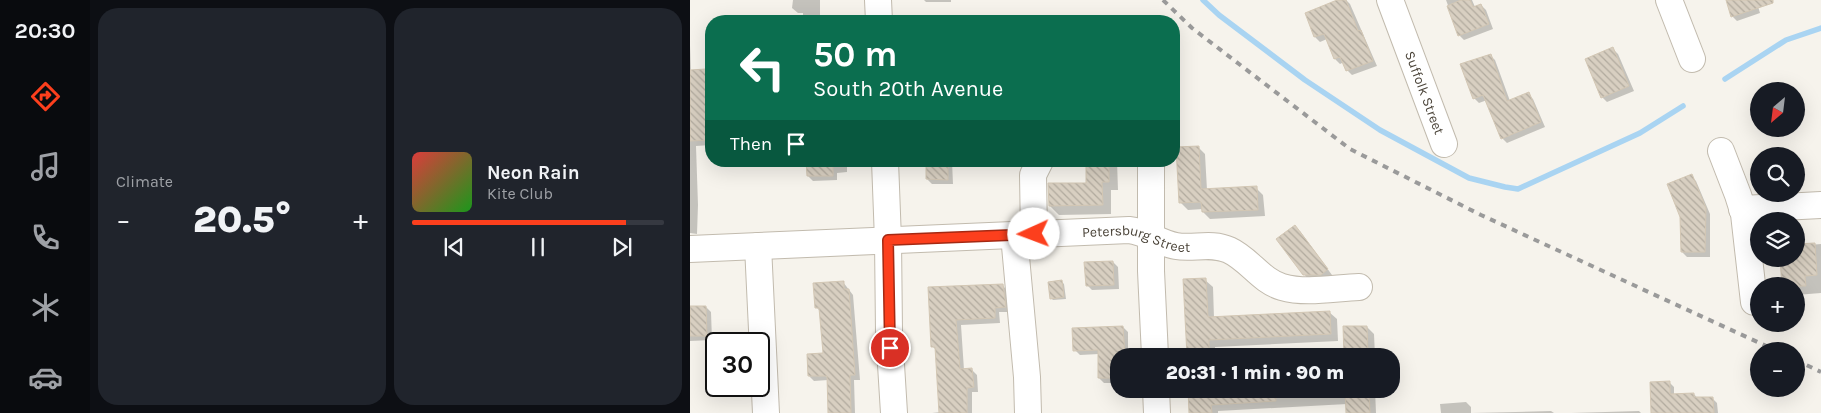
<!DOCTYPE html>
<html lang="en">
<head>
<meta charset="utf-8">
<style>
  body { margin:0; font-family:Karla,sans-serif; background:#20242c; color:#f1f3f6; height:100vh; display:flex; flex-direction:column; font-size:19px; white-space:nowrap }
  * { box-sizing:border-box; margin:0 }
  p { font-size:16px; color:#9ea1a6 }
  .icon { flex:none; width:28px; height:28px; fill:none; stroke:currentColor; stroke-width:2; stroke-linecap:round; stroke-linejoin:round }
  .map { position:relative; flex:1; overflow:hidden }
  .details { display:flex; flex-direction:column; gap:8px; padding:8px; background:#0d0f14; width:600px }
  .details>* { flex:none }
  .guide { position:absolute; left:15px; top:15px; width:475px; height:152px; border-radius:20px; box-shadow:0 5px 20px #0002; background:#0b6e4f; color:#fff; overflow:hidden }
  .needle { width:32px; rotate:208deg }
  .controls { position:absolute; left:1060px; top:82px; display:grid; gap:10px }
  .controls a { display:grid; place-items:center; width:55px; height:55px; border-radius:50%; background:#171b24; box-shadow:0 5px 20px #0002; font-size:25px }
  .speed { position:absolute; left:15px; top:332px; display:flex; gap:10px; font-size:25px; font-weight:700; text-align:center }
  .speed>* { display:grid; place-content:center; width:65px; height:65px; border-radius:50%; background:#171b24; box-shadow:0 5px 20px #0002; line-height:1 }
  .speed .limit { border:2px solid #111; border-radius:8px; background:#fff; color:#111 }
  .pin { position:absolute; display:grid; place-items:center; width:42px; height:42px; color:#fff; margin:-21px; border:2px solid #fff; border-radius:50%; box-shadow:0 1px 5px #0007 }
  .me { position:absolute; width:55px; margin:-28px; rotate:268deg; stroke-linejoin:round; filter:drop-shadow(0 0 4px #0008) }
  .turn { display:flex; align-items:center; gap:18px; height:105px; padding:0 25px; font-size:22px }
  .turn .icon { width:65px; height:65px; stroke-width:2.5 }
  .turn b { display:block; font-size:35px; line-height:42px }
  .then { display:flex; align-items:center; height:48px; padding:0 25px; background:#0003; gap:10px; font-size:19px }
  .big { font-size:38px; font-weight:800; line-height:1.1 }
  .details .card { flex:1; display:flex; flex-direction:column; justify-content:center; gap:8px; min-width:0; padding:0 18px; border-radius:20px; background:#20242c }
  .song { display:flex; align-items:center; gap:15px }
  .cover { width:60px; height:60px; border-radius:8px; background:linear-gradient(135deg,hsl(0 70% 55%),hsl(120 70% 35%)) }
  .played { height:5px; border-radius:2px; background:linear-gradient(90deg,#fc3f1d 85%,#363941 85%) }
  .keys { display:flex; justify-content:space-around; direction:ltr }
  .heat { display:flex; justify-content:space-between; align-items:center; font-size:28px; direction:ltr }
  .details .tiles { flex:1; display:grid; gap:8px; grid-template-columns:repeat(2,1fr) }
  .trip { position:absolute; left:420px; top:348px; width:290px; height:50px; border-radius:20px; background:#171b24; box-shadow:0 5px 20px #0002; font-weight:800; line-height:50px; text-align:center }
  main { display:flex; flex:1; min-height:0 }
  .tab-bar { display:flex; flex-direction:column; width:90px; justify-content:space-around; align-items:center; background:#090b0e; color:#9ea1a6 }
  .tab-bar .icon { width:35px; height:35px }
  .tab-bar .current { color:#fc3f1d }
  .tab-bar b { font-size:22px; color:#f1f3f6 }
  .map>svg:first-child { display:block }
  .shadow { fill:#0003 }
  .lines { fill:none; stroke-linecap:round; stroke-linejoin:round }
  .stream { stroke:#a9d4f2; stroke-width:5.5 }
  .building { fill:url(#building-back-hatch); stroke:#d3c7b4 }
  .minor-casing { stroke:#c2bbae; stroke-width:28 }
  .minor { stroke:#fff; stroke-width:26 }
  .rail { stroke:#9a9a9a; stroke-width:4; stroke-dasharray:6 6; stroke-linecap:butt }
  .route-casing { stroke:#a42913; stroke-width:12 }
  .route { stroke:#fc3f1d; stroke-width:9 }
  .labels { text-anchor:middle; stroke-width:4.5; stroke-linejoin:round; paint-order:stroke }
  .street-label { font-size:14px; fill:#4b4439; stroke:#fff }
</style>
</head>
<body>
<main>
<nav class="tab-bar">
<b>20:30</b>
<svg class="icon current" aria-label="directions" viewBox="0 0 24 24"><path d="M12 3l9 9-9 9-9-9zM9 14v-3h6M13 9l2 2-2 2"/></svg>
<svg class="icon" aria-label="music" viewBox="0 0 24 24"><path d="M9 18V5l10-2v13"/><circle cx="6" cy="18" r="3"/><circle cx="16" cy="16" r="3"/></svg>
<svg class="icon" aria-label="phone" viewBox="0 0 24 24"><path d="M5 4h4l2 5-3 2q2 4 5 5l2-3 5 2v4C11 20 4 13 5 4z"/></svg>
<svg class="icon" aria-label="climate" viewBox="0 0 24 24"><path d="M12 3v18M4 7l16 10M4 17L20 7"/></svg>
<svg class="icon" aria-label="car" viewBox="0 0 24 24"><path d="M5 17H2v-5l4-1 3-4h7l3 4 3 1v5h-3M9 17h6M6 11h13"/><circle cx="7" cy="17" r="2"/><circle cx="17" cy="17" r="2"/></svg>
</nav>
<section class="details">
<div class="tiles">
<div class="card"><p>Climate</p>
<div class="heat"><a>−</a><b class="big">20.5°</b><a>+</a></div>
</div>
<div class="card">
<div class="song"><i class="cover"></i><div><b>Neon Rain</b><p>Kite Club</p></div></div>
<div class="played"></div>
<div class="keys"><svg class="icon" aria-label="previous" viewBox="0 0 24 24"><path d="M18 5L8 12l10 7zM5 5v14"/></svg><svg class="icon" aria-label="pause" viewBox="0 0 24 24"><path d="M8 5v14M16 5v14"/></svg><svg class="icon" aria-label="next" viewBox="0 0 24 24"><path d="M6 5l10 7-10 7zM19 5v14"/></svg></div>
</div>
</div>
</section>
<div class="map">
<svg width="1131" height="413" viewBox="0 0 1131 413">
  <defs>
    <pattern id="building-back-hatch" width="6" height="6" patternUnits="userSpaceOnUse" patternTransform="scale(1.25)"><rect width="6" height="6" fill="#d8cfc1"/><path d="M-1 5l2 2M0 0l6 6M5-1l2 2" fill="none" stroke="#b1aa9e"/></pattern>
  </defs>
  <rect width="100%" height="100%" fill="#f6f3ec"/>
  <path class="shadow" d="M103 0H130V19H137L139 21H113V13H108L102 8Z
    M234 0H261V2H236Z
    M651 0H656L660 4 687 66 662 75 657 70 654 62 650 64 645 59 637 39 630 42 625 37 616 13Z
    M756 0H782L785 7 791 5 796 10 803 29 774 40 769 35Z
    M1037 0H1066L1070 13 1047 21 1042 16Z
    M0 45 1 72 16 71 21 76V145L6 146 8 205 7 234 0 233Z
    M923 49 928 54 944 91 917 102 912 97Z
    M800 55 805 60 820 101 838 94 843 99 855 127 817 143 812 138 797 100 789 103 784 98Z
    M508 147 515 154 517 190 566 188 573 195 575 216 520 219 513 212V209L498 210 490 202Z
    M118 161H157V172L147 173V180L123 181 118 176Z
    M237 161H262L263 184H242L237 179Z
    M397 161H427L428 190H421V214L369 215 360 206 398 184Z
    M1001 176 1006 181 1020 214V257H997L992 252Z
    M610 231 642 275 636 279 619 280 614 274Z
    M1131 244V293L1106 295V286H1093L1091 259H1106V246Z
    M423 262 428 267 429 289 402 290 397 285Z
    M495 280H515L523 287 524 318 639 312 647 319 648 341 525 347 526 356H498Z
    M153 282 163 295 170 380H164L165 413H139L138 380 124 381 119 376 134 354 131 312 126 307Z
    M372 282 374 284 376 299 363 300 361 298Z
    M313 286 318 291 320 312H309L310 323 271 325 274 370H282L287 375 288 392H282V413H242L251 412 246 350 242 346 239 288Z
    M0 307H16L21 312 22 340 0 341Z
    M433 327 438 332V356H429V383H414L409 378V354L390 355 385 350Z
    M677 327 684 334 685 356H655V328Z
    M979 382 984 387V395L1004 394 1008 399 1022 398 1027 403 1028 413H963Z
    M499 389H685L686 413H657V404L528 411V413H500Z
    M776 402 781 407V413L861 411 864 413H751L750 404Z
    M949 411 951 413H881Z"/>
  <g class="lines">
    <path class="stream" d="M513 0 529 15 615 80 690 130 779 178 815 187 828 189 950 133 993 106
      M1035 79 1096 40 1131 28"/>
  </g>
  <path class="building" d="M647 0H656L668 31 671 30 683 61 656 71 650 57 644 59 634 34 624 37 615 13Z
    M771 0H780L783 7 791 4 799 24 768 36 757 6Z
    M1036 0H1083V3L1041 17Z
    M923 47 939 86 911 98 895 59Z
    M801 54 817 101 839 92 851 122 811 139 793 95 783 99 770 64Z
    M16 69 20 140 0 141V70Z
    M509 146 511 189 567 186 568 210 512 212 511 202 489 203 486 147Z
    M116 161H143V176H117Z
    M236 161H258V180L236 179Z
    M396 161H419V182H412L413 205 359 206 358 183H396Z
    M1002 174 1016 208 1015 252H991L990 217 977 184Z
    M605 225 638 269 631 275H613L586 239Z
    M1125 243 1127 275 1115 276 1116 286H1092L1090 259H1106V244Z
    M423 261 424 285 396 286 394 262Z
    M516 278 518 317 640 311 641 334 519 340V356H497L493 279Z
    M372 280 374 297 360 299 358 282Z
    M154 281V289H159L165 375H160L161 413H138L137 376H118L117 354 133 353 129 308H125L123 283Z
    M313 284 316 307 305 308V318L266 320 270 369 282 368 284 387 277 388V413H249L245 347H241L238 287Z
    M0 306H16L17 336H0Z
    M433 326 435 356H429V378H408V350L383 351 382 328Z
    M653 326H677L678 356H654Z
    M980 381V394L1004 393V397H1023L1024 413H961L960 382Z
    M498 389H585L586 401 521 405 522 413H499Z
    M655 389H679L680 413H656Z"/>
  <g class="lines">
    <g class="minor-casing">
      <g id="minor">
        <path d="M188 0 189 21"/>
        <path id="s1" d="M700 0 754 144"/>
        <path d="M979 0 1002 59"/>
        <path d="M1031 151 1048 195 1054 214 1064 302"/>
        <path d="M195 161 198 240 199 332 204 413"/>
        <path d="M461 161V271L465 356"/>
        <path d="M1052 209 1131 205"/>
        <path d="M344 234 343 175 350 161"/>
        <path d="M324 235 337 377 338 413"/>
        <path d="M68 246 76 413"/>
        <path id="s2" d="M0 249 439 230C457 232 469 243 486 246 503 249 522 242 539 250 559 259 571 281 592 287 616 294 644 288 669 287"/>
        <path d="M466 389 467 413"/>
      </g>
    </g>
    <use href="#minor" class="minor"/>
    <path class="rail" d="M473 0 502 28 660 149 791 215 1087 351
      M1106 360 1131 372"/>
  </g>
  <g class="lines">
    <g class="route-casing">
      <path id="route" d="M200 348 198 240 344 234"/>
    </g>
    <use href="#route" class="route"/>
  </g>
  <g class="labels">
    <g class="street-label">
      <text dy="5" stroke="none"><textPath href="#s1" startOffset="99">Suffolk Street</textPath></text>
      <text dy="5" stroke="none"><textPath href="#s2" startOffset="448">Petersburg Street</textPath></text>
    </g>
  </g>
</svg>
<div class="controls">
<a><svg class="needle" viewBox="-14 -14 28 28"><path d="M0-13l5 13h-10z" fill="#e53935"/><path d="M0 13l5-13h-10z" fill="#9ea1a6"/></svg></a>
<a><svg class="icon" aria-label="search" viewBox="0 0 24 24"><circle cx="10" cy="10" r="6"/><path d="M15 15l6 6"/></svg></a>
<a><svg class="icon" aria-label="layers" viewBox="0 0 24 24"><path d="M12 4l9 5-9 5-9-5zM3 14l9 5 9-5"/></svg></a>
<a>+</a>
<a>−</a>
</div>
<div class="speed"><div class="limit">30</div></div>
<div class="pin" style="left:200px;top:348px;background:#d93025"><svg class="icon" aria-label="arrive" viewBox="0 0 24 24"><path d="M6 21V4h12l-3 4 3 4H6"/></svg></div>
<svg class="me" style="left:344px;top:234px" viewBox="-20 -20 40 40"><circle r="19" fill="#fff"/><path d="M0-13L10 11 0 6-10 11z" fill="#fc3f1d"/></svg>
<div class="trip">20:31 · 1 min · 90 m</div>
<div class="guide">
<div class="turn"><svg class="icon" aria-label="left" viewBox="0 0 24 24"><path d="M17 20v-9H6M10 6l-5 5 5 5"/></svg><div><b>50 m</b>South 20th Avenue</div></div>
<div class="then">Then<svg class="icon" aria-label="arrive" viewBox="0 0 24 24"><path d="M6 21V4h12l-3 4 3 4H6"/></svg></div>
</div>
</div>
</main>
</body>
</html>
